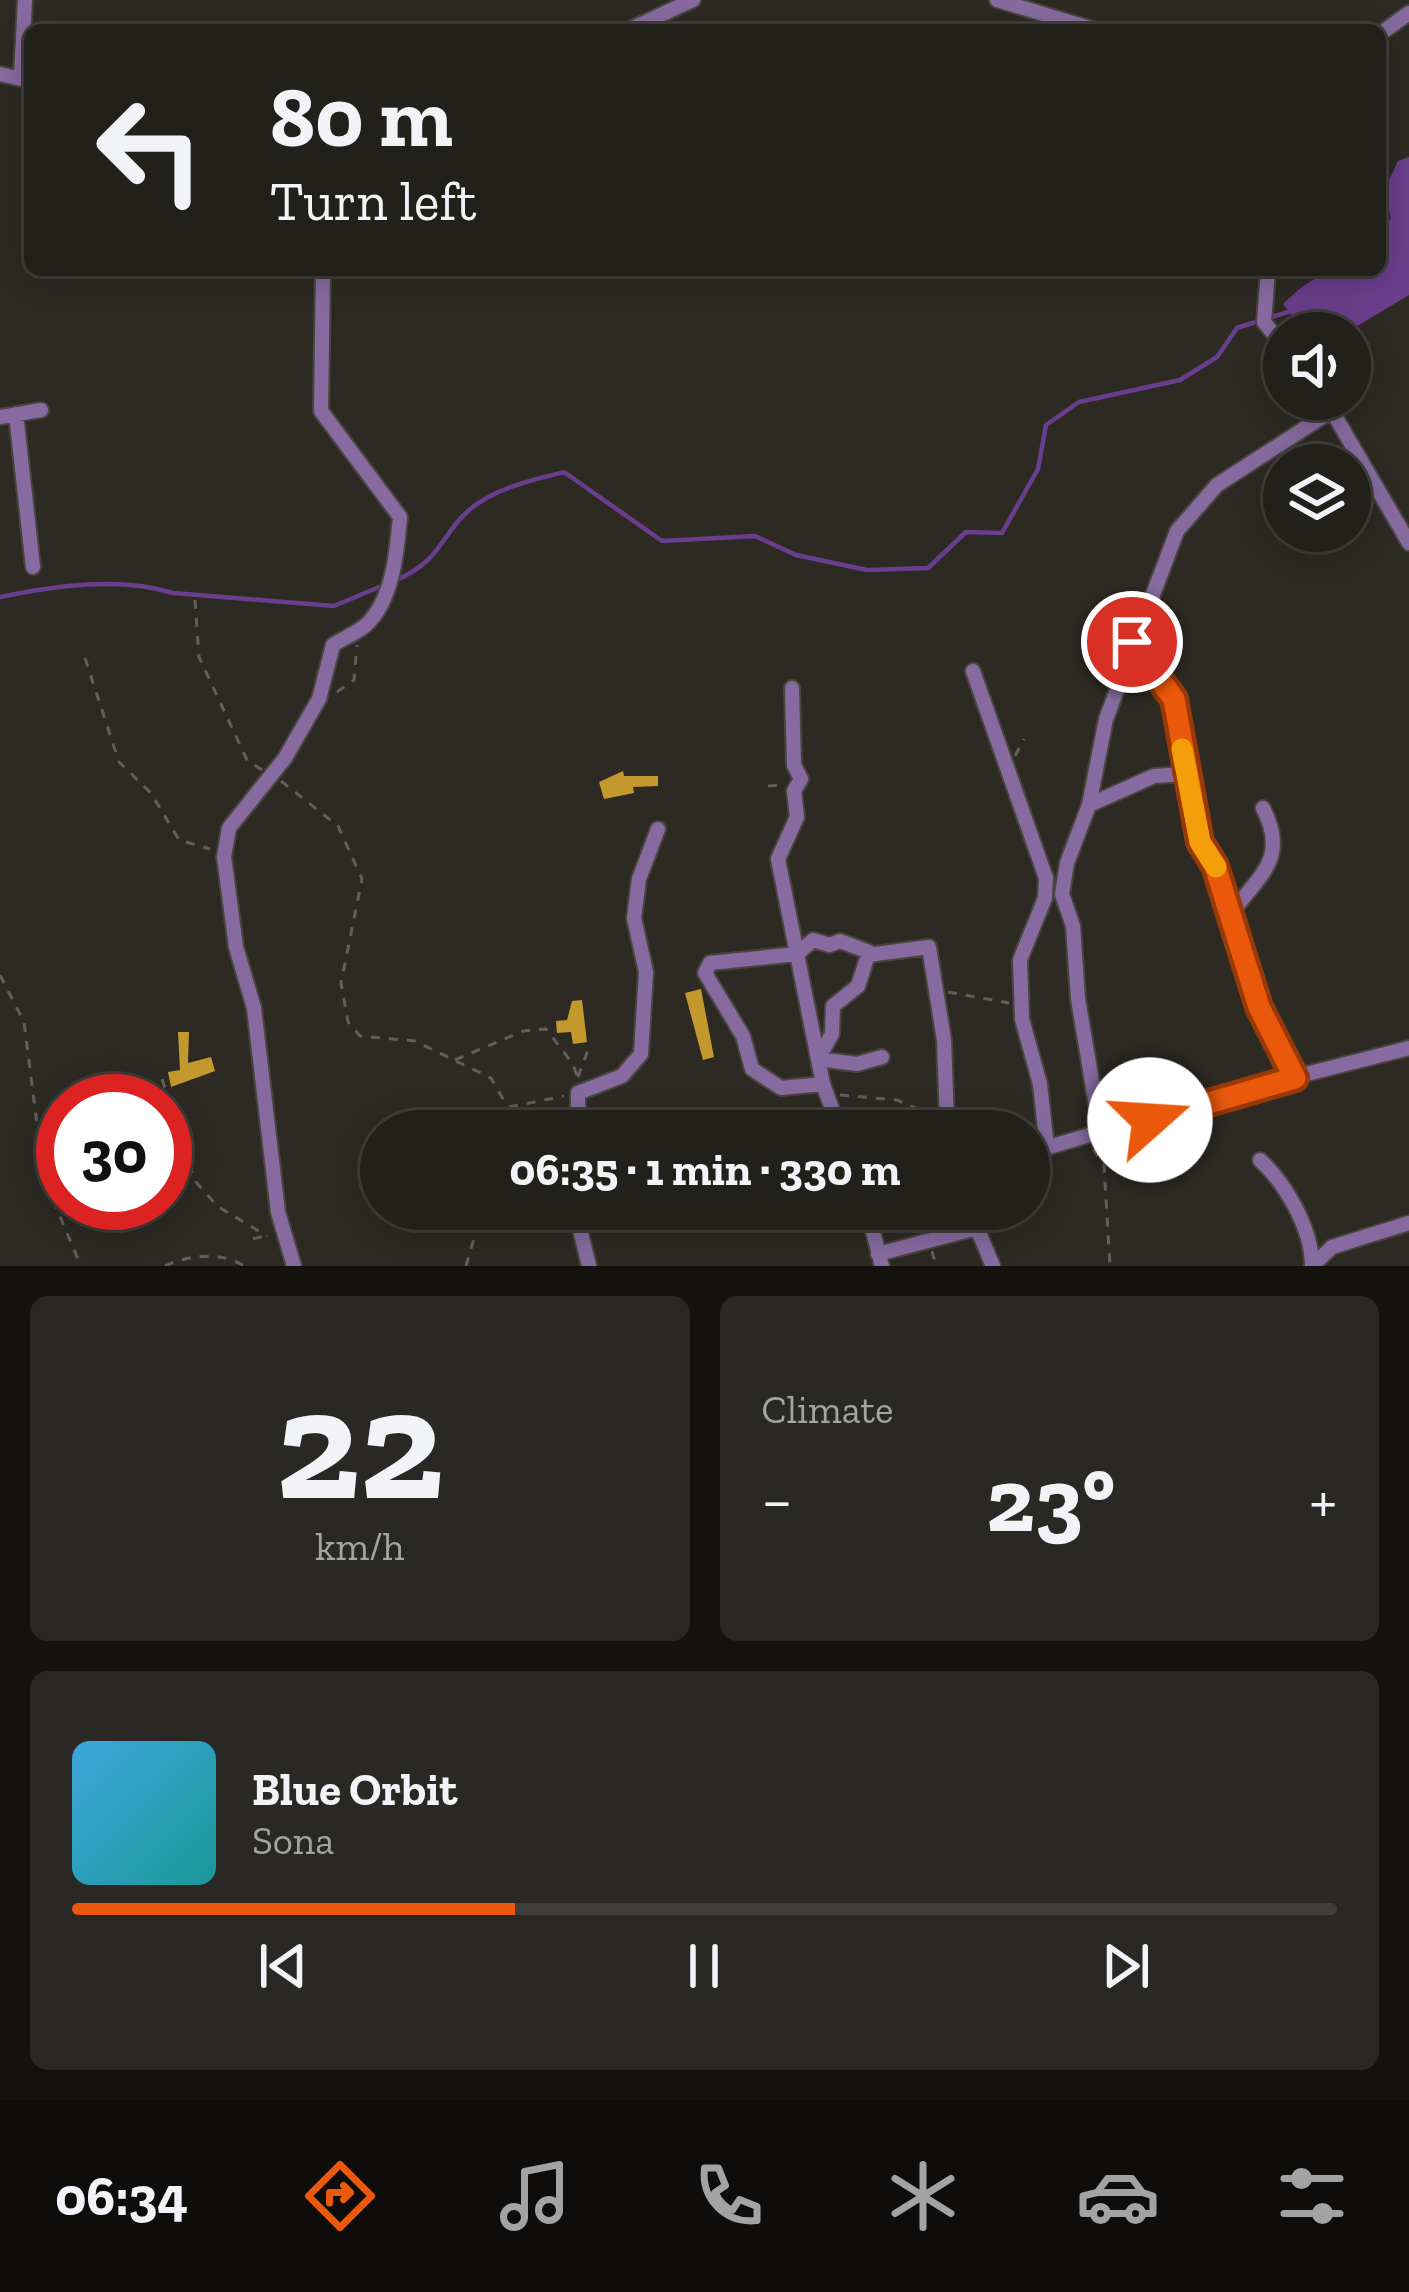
<!DOCTYPE html>
<html lang="en">
<head>
<meta charset="utf-8">
<style>
  body { margin:0; font-family:"Zilla Slab",serif; background:#2a2824; color:#f1f3f6; height:100vh; display:flex; flex-direction:column; font-size:45px; white-space:nowrap }
  * { box-sizing:border-box; margin:0 }
  p { font-size:39px; color:#a2a3a3 }
  .icon { flex:none; width:66px; height:66px; fill:none; stroke:currentColor; stroke-width:2; stroke-linecap:round; stroke-linejoin:round }
  .map { position:relative; height:1266px; overflow:hidden }
  .side { display:flex; flex-direction:column; gap:30px; padding:30px; background:#13120f; flex:1 }
  .side>* { flex:none }
  .banner { position:absolute; left:24px; top:24px; width:1362px; height:252px; border-radius:18px; box-shadow:0 6px 30px #0003,0 0 0 3px #3f3e3a; background:#22201b; color:#f1f3f6; overflow:hidden }
  .tools { position:absolute; left:1263px; top:312px; display:grid; gap:24px }
  .tools a { display:grid; place-items:center; width:108px; height:108px; border-radius:50%; background:#22201b; box-shadow:0 6px 30px #0003,0 0 0 3px #3f3e3a; font-size:60px }
  .speed { position:absolute; left:36px; top:1074px; display:flex; gap:24px; font-size:60px; font-weight:700; text-align:center }
  .speed>* { display:grid; place-content:center; width:156px; height:156px; border-radius:50%; background:#22201b; box-shadow:0 6px 30px #0003,0 0 0 3px #3f3e3a; line-height:1 }
  .speed .limit { border:18px solid #d22; background:#fff; color:#111 }
  .pin { position:absolute; display:grid; place-items:center; width:102px; height:102px; color:#fff; margin:-51px; border:6px solid #fff; border-radius:50%; box-shadow:0 3px 12px #0007 }
  .me { position:absolute; width:132px; margin:-66px; rotate:71deg; stroke-linejoin:round; filter:drop-shadow(0 0 9px #0008) }
  .turn { display:flex; align-items:center; gap:42px; height:252px; padding:0 48px; font-size:54px }
  .turn .icon { width:156px; height:156px; stroke-width:2.5 }
  .turn b { display:block; font-size:84px; line-height:102px }
  .big { font-size:90px; font-weight:800; line-height:1.1 }
  .side .tile { flex:1; display:flex; flex-direction:column; justify-content:center; gap:18px; min-width:0; padding:0 42px; border-radius:18px; background:#2a2824 }
  .side .dial { align-items:center; gap:0 }
  .dial b { font-size:156px; line-height:1 }
  .song { display:flex; align-items:center; gap:36px }
  .cover { width:144px; height:144px; border-radius:18px; background:linear-gradient(135deg,hsl(200 70% 55%),hsl(180 70% 35%)) }
  .played { height:12px; border-radius:6px; background:linear-gradient(90deg,#ea580c 35%,#3f3e3a 35%) }
  .keys { display:flex; justify-content:space-around; direction:ltr }
  .heat { display:flex; justify-content:space-between; align-items:center; font-size:66px; direction:ltr }
  .side .tiles { flex:1; display:grid; gap:30px; grid-template-columns:1fr 1fr }
  .tile:last-child { grid-column:span 2 }
  .trip { position:absolute; left:360px; top:1110px; width:690px; height:120px; border-radius:60px; background:#22201b; box-shadow:0 6px 30px #0003,0 0 0 3px #3f3e3a; font-weight:800; line-height:120px; text-align:center }
  .tab-bar { display:flex; height:192px; justify-content:space-around; align-items:center; background:#0e0d0b; color:#a2a3a3 }
  .tab-bar .icon { width:84px; height:84px }
  .tab-bar .selected { color:#ea580c }
  .tab-bar b { font-size:54px; color:#f1f3f6 }
  .map>svg:first-child { display:block }
  .water { fill:#6a3e8c }
  .lines { fill:none; stroke-linecap:round; stroke-linejoin:round }
  .stream { stroke:#6a3e8c; stroke-width:4.5 }
  .building { fill:#c3992d }
  .minor-casing { stroke:#494640; stroke-width:18 }
  .path { stroke:#615f59; stroke-width:3; stroke-dasharray:9 9; stroke-linecap:butt }
  .minor { stroke:#876ba0; stroke-width:14 }
  .route-casing { stroke:#983908; stroke-width:30 }
  .route { stroke:#ea580c; stroke-width:21 }
  .slow { stroke:#f59e0b; stroke-width:21 }
</style>
</head>
<body>
<div class="map">
<svg width="1409" height="1266" viewBox="0 0 1409 1266">
  <rect width="100%" height="100%" fill="#2d2a24"/>
  <path class="water" d="M1409 157V295L1354 328 1299 323 1283 304C1319 269 1332 270 1380 270V234L1391 218 1384 191 1398 161Z"/>
  <g class="lines">
    <path class="stream" d="M394 581C442 561 439 537 468 511 494 488 532 480 564 472L662 541 755 536 796 555 867 570 928 568 966 532 1002 533 1038 469 1046 425 1079 402 1180 380 1217 357 1237 328 1291 311
      M0 597C54 586 120 576 173 593L334 606 384 585"/>
  </g>
  <path class="building" d="M623 771 624 776H658V786L633 787 634 793 604 799 599 782Z
    M701 989 714 1057 703 1060 685 993Z
    M582 1000 587 1042 573 1044 571 1032 557 1033 556 1021 567 1020 572 1001Z
    M178 1032H189L188 1063 211 1057 215 1071 171 1087 168 1072 180 1070Z"/>
  <g class="lines">
    <g class="minor-casing">
      <path id="minor" d="M997 0 1096 30
        M628 30 693 0
        M1380 34 1409 13
        M0 74 30 81
        M21 76 25 0
        M1268 270 1264 322 1284 347
        M1325 399 1409 543
        M16 414 33 567
        M0 417 41 410
        M1132 642 1174 699 1200 842 1215 866 1228 918
        M973 671 1046 878 1045 898 1020 960 1022 1019 1040 1084 1047 1148
        M792 688 794 765 801 779 794 791 797 817 778 859 797 954 710 963 705 973 743 1036 752 1069 781 1088 823 1084 797 954 813 940 830 945 840 941 869 952 858 986 833 1006 832 1034 818 1059 857 1064 882 1057
        M1089 805 1154 776 1185 774
        M1263 808C1290 861 1257 876 1228 918L1259 1007 1295 1078
        M868 955 929 947 944 1040 947 1122 959 1131
        M823 1084 840 1131
        M578 1131V1093L622 1076 641 1054 646 972 634 918 639 879 658 829
        M1101 1135 1078 999 1073 926 1062 894 1067 863 1089 805 1106 719 1177 531 1217 485 1333 410
        M1029 1153 1220 1096 1409 1048
        M1260 1160C1286 1184 1312 1229 1312 1266
        M575 1209 589 1266
        M867 1209 882 1266
        M878 1254 977 1228 993 1266
        M294 1266 278 1212 254 1008 236 947 224 857 229 828 285 758 319 699 333 645C343 638 357 633 366 625 393 600 397 551 400 517L321 411 323 270
        M1312 1266 1332 1247 1409 1223"/>
    </g>
    <path class="path" d="M195 600 199 657 247 760 262 770
      M85 658 119 762 151 793 179 840 210 849
      M337 692 354 680 357 645
      M1015 756 1024 739
      M281 781 338 826 362 879 341 983 348 1022 360 1036 415 1041 491 1078 507 1106 505 1131
      M768 786 784 785
      M0 975 24 1022 44 1179 81 1266
      M948 992 1009 1003
      M455 1060 523 1031 546 1029 573 1064 578 1079
      M578 1077 588 1050
      M162 1079 195 1181 217 1206 267 1236
      M840 1095 897 1100 934 1116
      M509 1107 564 1096
      M440 1116 463 1131
      M1093 1149 1104 1165 1110 1266
      M595 1209 612 1215
      M921 1209 926 1231
      M421 1216 464 1228 499 1209
      M253 1239 264 1236
      M932 1251 936 1266
      M165 1266C188 1255 221 1251 244 1266
      M466 1266 477 1228"/>
    <use href="#minor" class="minor"/>
  </g>
  <g class="lines">
    <g class="route-casing">
      <path id="route" d="M1132 642 1174 699 1200 842 1215 866 1259 1007 1295 1078 1150 1120"/>
    </g>
    <use href="#route" class="route"/>
    <path class="slow" d="M1182 749 1200 842 1216 867"/>
  </g>
</svg>
<div class="tools">
<a><svg class="icon" aria-label="sound" viewBox="0 0 24 24"><path d="M4 9h4l5-4v14l-5-4H4zM17 9q2 3 0 6"/></svg></a>
<a><svg class="icon" aria-label="layers" viewBox="0 0 24 24"><path d="M12 4l9 5-9 5-9-5zM3 14l9 5 9-5"/></svg></a>
</div>
<div class="speed"><div class="limit">30</div></div>
<div class="pin" style="left:1132px;top:642px;background:#d93025"><svg class="icon" aria-label="arrive" viewBox="0 0 24 24"><path d="M6 21V4h12l-3 4 3 4H6"/></svg></div>
<svg class="me" style="left:1150px;top:1120px" viewBox="-20 -20 40 40"><circle r="19" fill="#fff"/><path d="M0-13L10 11 0 6-10 11z" fill="#ea580c"/></svg>
<div class="trip">06:35 · 1 min · 330 m</div>
<div class="banner">
<div class="turn"><svg class="icon" aria-label="left" viewBox="0 0 24 24"><path d="M17 20v-9H6M10 6l-5 5 5 5"/></svg><div><b>80 m</b>Turn left</div></div>
</div>
</div>
<section class="side">
<div class="tiles">
<div class="tile dial"><b>22</b><p>km/h</p></div>
<div class="tile"><p>Climate</p>
<div class="heat"><a>−</a><b class="big">23°</b><a>+</a></div>
</div>
<div class="tile">
<div class="song"><i class="cover"></i><div><b>Blue Orbit</b><p>Sona</p></div></div>
<div class="played"></div>
<div class="keys"><svg class="icon" aria-label="previous" viewBox="0 0 24 24"><path d="M18 5L8 12l10 7zM5 5v14"/></svg><svg class="icon" aria-label="pause" viewBox="0 0 24 24"><path d="M8 5v14M16 5v14"/></svg><svg class="icon" aria-label="next" viewBox="0 0 24 24"><path d="M6 5l10 7-10 7zM19 5v14"/></svg></div>
</div>
</div>
</section>
<nav class="tab-bar">
<b>06:34</b>
<svg class="icon selected" aria-label="directions" viewBox="0 0 24 24"><path d="M12 3l9 9-9 9-9-9zM9 14v-3h6M13 9l2 2-2 2"/></svg>
<svg class="icon" aria-label="music" viewBox="0 0 24 24"><path d="M9 18V5l10-2v13"/><circle cx="6" cy="18" r="3"/><circle cx="16" cy="16" r="3"/></svg>
<svg class="icon" aria-label="phone" viewBox="0 0 24 24"><path d="M5 4h4l2 5-3 2q2 4 5 5l2-3 5 2v4C11 20 4 13 5 4z"/></svg>
<svg class="icon" aria-label="climate" viewBox="0 0 24 24"><path d="M12 3v18M4 7l16 10M4 17L20 7"/></svg>
<svg class="icon" aria-label="car" viewBox="0 0 24 24"><path d="M5 17H2v-5l4-1 3-4h7l3 4 3 1v5h-3M9 17h6M6 11h13"/><circle cx="7" cy="17" r="2"/><circle cx="17" cy="17" r="2"/></svg>
<svg class="icon" aria-label="filters" viewBox="0 0 24 24"><path d="M4 7h16M4 17h16"/><circle cx="9" cy="7" r="2"/><circle cx="15" cy="17" r="2"/></svg>
</nav>
</body>
</html>
